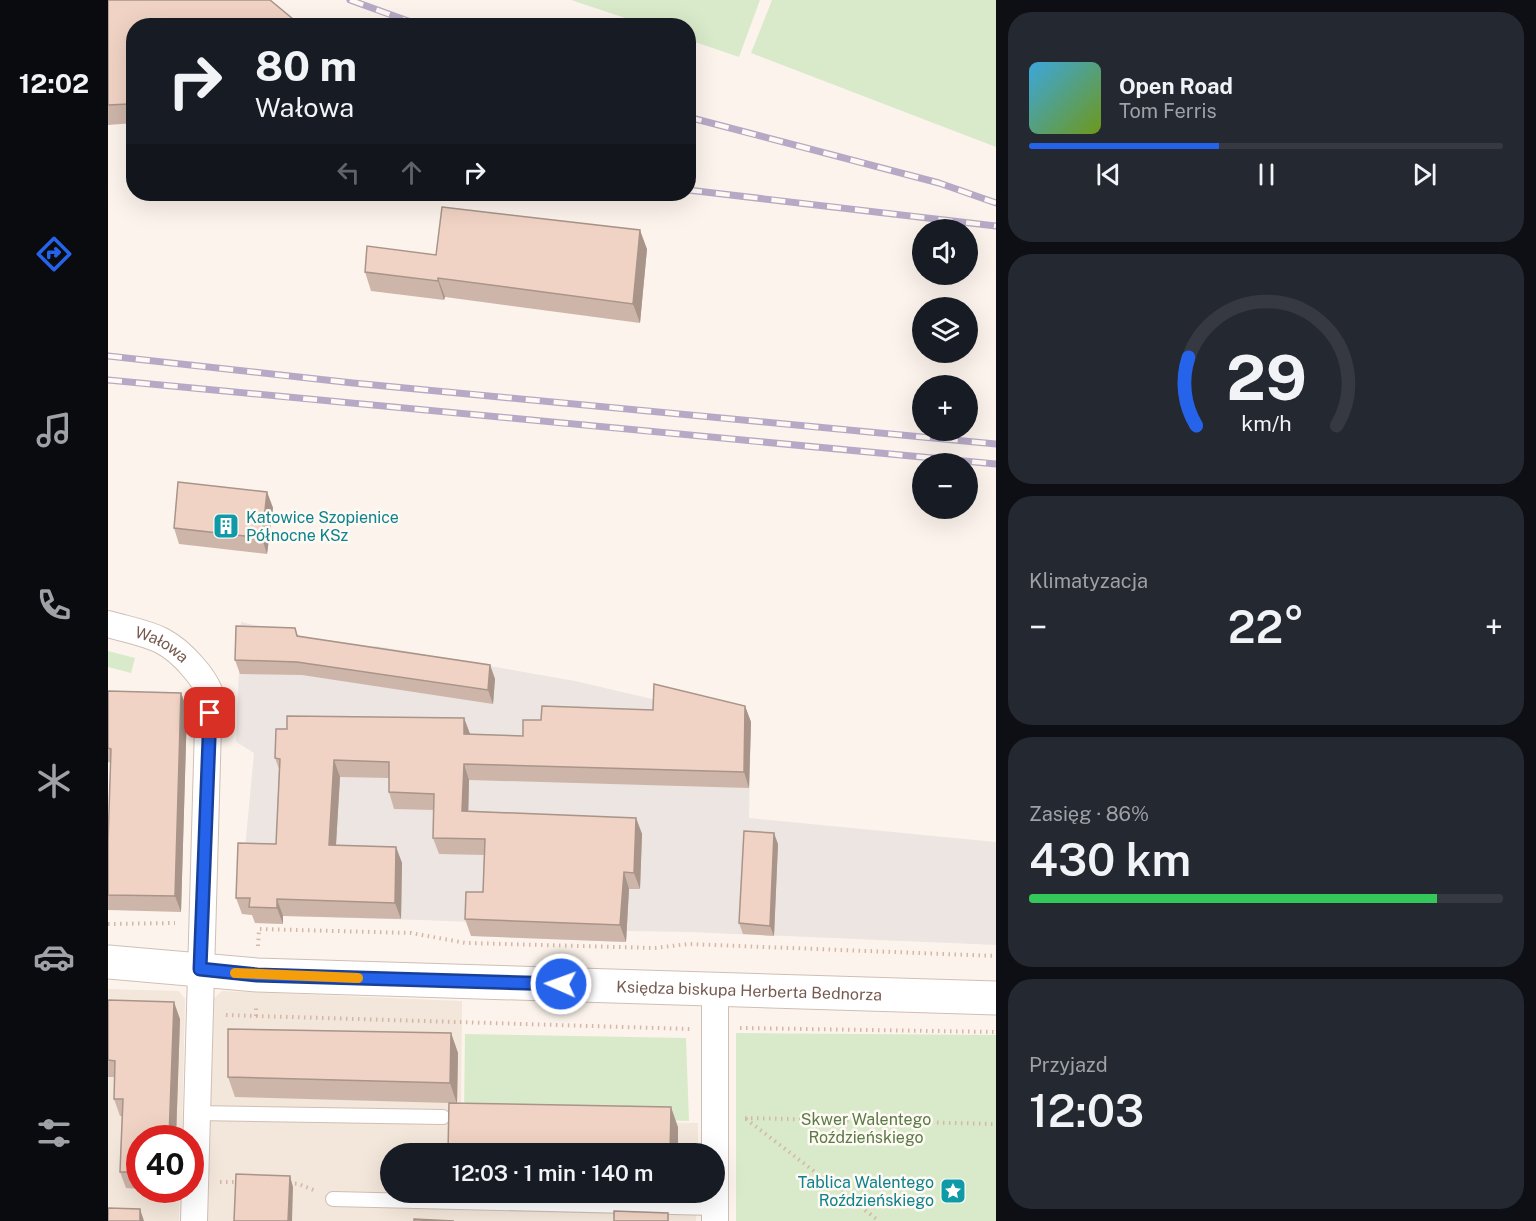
<!DOCTYPE html>
<html lang="pl">
<head>
<meta charset="utf-8">
<style>
  body { margin:0; font-family:"Public Sans",sans-serif; background:#242831; color:#f1f3f6; height:100vh; display:flex; flex-direction:column; font-size:22px; white-space:nowrap }
  * { box-sizing:border-box; margin:0 }
  p { font-size:20px; color:#9ea1a6 }
  .icon { flex:none; width:33px; height:33px; fill:none; stroke:currentColor; stroke-width:2; stroke-linecap:round; stroke-linejoin:round }
  .map { position:relative; flex:1; overflow:hidden }
  .details { display:flex; flex-direction:column; gap:12px; padding:12px; background:#0d0f14; width:540px }
  .details>* { flex:none }
  .top-card { position:absolute; left:18px; top:18px; width:570px; height:183px; border-radius:24px; box-shadow:0 6px 24px #0002; background:#171b24; color:#f1f3f6; overflow:hidden }
  .controls { position:absolute; left:804px; top:219px; display:grid; gap:12px }
  .controls a { display:grid; place-items:center; width:66px; height:66px; border-radius:50%; background:#171b24; box-shadow:0 6px 24px #0002; font-size:30px }
  .speed { position:absolute; left:18px; top:1125px; display:flex; gap:12px; font-size:30px; font-weight:700; text-align:center }
  .speed>* { display:grid; place-content:center; width:78px; height:78px; border-radius:50%; background:#171b24; box-shadow:0 6px 24px #0002; line-height:1 }
  .speed .limit { border:9px solid #d22; background:#fff; color:#111 }
  .pin { position:absolute; display:grid; place-items:center; width:51px; height:51px; color:#fff; margin:-26px; border-radius:12px; box-shadow:0 3px 9px #0006 }
  .me { position:absolute; width:66px; margin:-33px; rotate:272deg; stroke-linejoin:round; filter:drop-shadow(0 0 4px #0008) }
  .turn { display:flex; align-items:center; gap:21px; height:126px; padding:0 30px; font-size:27px }
  .turn .icon { width:78px; height:78px; stroke-width:2.5 }
  .turn b { display:block; font-size:42px; line-height:51px }
  .lanes { display:flex; align-items:center; height:57px; padding:0 30px; background:#0003; justify-content:center; gap:30px; direction:ltr }
  .lanes .off { opacity:.35 }
  .big { font-size:45px; font-weight:600; line-height:1.1 }
  .details .card { flex:1; display:flex; flex-direction:column; justify-content:center; gap:9px; min-width:0; padding:0 21px; border-radius:24px; background:#242831 }
  .details .dial { align-items:center; gap:0 }
  .dial svg { height:156px; overflow:visible; fill:none; stroke:#363941; stroke-width:7; stroke-linecap:round; text-anchor:middle }
  .dial text { fill:#f1f3f6; stroke:none }
  .song { display:flex; align-items:center; gap:18px }
  .cover { width:72px; height:72px; border-radius:9px; background:linear-gradient(135deg,hsl(200 70% 55%),hsl(80 70% 35%)) }
  .played { height:6px; border-radius:3px; background:linear-gradient(90deg,#2563eb 40%,#363941 40%) }
  .keys { display:flex; justify-content:space-around; direction:ltr }
  .heat { display:flex; justify-content:space-between; align-items:center; font-size:33px; direction:ltr }
  .charge { height:9px; border-radius:4px; background:linear-gradient(90deg,#34c759 86%,#363941 0) }
  .trip { position:absolute; left:272px; top:1143px; width:345px; height:60px; border-radius:30px; background:#171b24; box-shadow:0 6px 24px #0002; font-weight:600; line-height:60px; text-align:center }
  main { display:flex; flex:1; min-height:0 }
  .tabs { display:flex; flex-direction:column; width:108px; justify-content:space-around; align-items:center; background:#090b0e; color:#9ea1a6 }
  .tabs .icon { width:42px; height:42px }
  .tabs .active { color:#2563eb }
  .tabs b { font-size:27px; color:#f1f3f6 }
  .map>svg:first-child { display:block }
  .residential { fill:#f3e6da }
  .industrial { fill:#ece5e1 }
  .green { fill:#d9eaca }
  .lines { fill:none; stroke-linecap:round; stroke-linejoin:round }
  .service-casing { stroke:#d0beb3; stroke-width:16 }
  .minor-casing { stroke:#d0beb3; stroke-width:28 }
  .tertiary-casing { stroke:#d0beb3; stroke-width:35 }
  .path { stroke:#d5b6a7; stroke-width:4; stroke-dasharray:1.5 4.5; stroke-linecap:butt }
  .service { stroke:#fff; stroke-width:14 }
  .minor { stroke:#fff; stroke-width:26 }
  .tertiary { stroke:#fff; stroke-width:33 }
  .rail-casing { stroke:#b7a9c6; stroke-width:7 }
  .rail { stroke:#fef9f2; stroke-width:4.5; stroke-dasharray:14; stroke-linecap:butt }
  .wall { fill:#ceb5a9 }
  .shaded-wall { fill:#a89489 }
  .building { fill:#f0d3c4; stroke:#a89489; stroke-width:1.5 }
  .route-casing { stroke:#184099; stroke-width:15 }
  .route { stroke:#2563eb; stroke-width:10 }
  .slow { stroke:#f59e0b; stroke-width:10 }
  .labels { text-anchor:middle; stroke-width:5; stroke-linejoin:round; paint-order:stroke }
  .culture-label { font-size:16px; fill:#0d838f; stroke:#fef9f2; text-anchor:start }
  .street-label { font-size:16px; fill:#765a4f; stroke:#fef9f2 }
  .park-label { font-size:16px; fill:#5a7b47; stroke:#fef9f2 }
</style>
</head>
<body>
<main>
<nav class="tabs">
<b>12:02</b>
<svg class="icon active" aria-label="directions" viewBox="0 0 24 24"><path d="M12 3l9 9-9 9-9-9zM9 14v-3h6M13 9l2 2-2 2"/></svg>
<svg class="icon" aria-label="music" viewBox="0 0 24 24"><path d="M9 18V5l10-2v13"/><circle cx="6" cy="18" r="3"/><circle cx="16" cy="16" r="3"/></svg>
<svg class="icon" aria-label="phone" viewBox="0 0 24 24"><path d="M5 4h4l2 5-3 2q2 4 5 5l2-3 5 2v4C11 20 4 13 5 4z"/></svg>
<svg class="icon" aria-label="climate" viewBox="0 0 24 24"><path d="M12 3v18M4 7l16 10M4 17L20 7"/></svg>
<svg class="icon" aria-label="car" viewBox="0 0 24 24"><path d="M5 17H2v-5l4-1 3-4h7l3 4 3 1v5h-3M9 17h6M6 11h13"/><circle cx="7" cy="17" r="2"/><circle cx="17" cy="17" r="2"/></svg>
<svg class="icon" aria-label="filters" viewBox="0 0 24 24"><path d="M4 7h16M4 17h16"/><circle cx="9" cy="7" r="2"/><circle cx="15" cy="17" r="2"/></svg>
</nav>
<div class="map">
<svg width="888" height="1221" viewBox="0 0 888 1221">
  <rect width="100%" height="100%" fill="#fcf4ec"/>
  <path class="residential" d="M0 989 71 991 77 999 74 1138H32V1190H72L71 1221H0Z
    M114 991 354 1001 353 1118 590 1123V1153L282 1154V1192L589 1193 588 1221H98L105 999Z"/>
  <path class="industrial" d="M133 622 258 650 268 646 467 681 643 722 641 818 888 842V945L580 932 519 931 518 942 363 936V922L313 920 175 916V924L147 923V915L134 914 136 859 146 753 128 742Z"/>
  <path class="green" d="M463 0H652L631 57 581 40 580 26 538 25Z
    M664 0H888V147L643 53Z
    M0 651 27 658 23 673 0 667Z
    M628 1033 888 1035V1221H628Z
    M357 1034 578 1038 581 1121 356 1115Z"/>
  <g class="lines">
    <g class="service-casing">
      <path id="service" d="M88 1113 335 1117
        M225 1199 607 1208"/>
    </g>
    <g class="minor-casing">
      <g id="minor">
        <path id="s1" d="M0 624C39 635 58 635 85 667 92 675 97 681 101 691L86 1221"/>
        <path d="M607 1221V990"/>
      </g>
    </g>
    <g class="tertiary-casing">
      <g id="tertiary">
        <path id="s2" d="M0 962 149 975 888 998"/>
      </g>
    </g>
    <path class="path" d="M0 924 67 923
      M150 946 151 929 303 933 358 943 547 948 580 944 888 956
      M118 1015 148 1016V1005
      M148 1016 582 1029
      M632 1028 888 1032
      M637 1118 888 1124
      M638 1119 771 1221
      M112 1182H131
      M181 1183 191 1184 208 1191"/>
    <use href="#service" class="service"/>
    <use href="#minor" class="minor"/>
    <use href="#tertiary" class="tertiary"/>
    <g class="rail-casing">
      <path id="rail" d="M242 0 314 26
        M580 117 831 183 888 203
        M580 190 888 226
        M0 356 245 383 888 444
        M0 380 888 464"/>
    </g>
    <use href="#rail" class="rail"/>
  </g>
  <path class="wall" d="M0 0 26 26V123L0 125Z
    M539 249 532 323 337 297 336 300 263 291 257 272 328 255Z
    M159 492 165 508 159 554 71 544 66 528Z
    M187 628 190 636 382 665 387 679 385 704 194 675 132 674 127 660Z
    M0 691 73 693 79 709 73 912 0 910V842L3 763 0 762Z
    M637 706 643 722 641 788 361 780 360 811 528 818 534 834 532 889H521L518 942 363 936 357 919 375 892 376 855 331 854 325 838 326 810 286 809 281 792V778L232 777 228 845 288 847 294 863 293 919 175 916V924L147 923 144 915 134 914 128 898 168 844 171 769 167 758 179 729 356 718 362 734 415 736 433 720 545 710Z
    M670 844 666 936 635 934 631 923Z
    M0 1000 72 1019 68 1138H32V1189L18 1188 12 1172 14 1116H12L6 1099V1077H0Z
    M343 1033 350 1053 349 1103 570 1127V1154H341L340 1151 341 1103 127 1097 120 1077Z"/>
  <path class="shaded-wall" d="M532 230 539 249 532 323 525 304Z
    M330 278 337 297 336 300 330 281Z
    M159 492 165 508 159 554 154 538Z
    M382 665 387 679 385 704 380 690Z
    M73 693 79 709 73 912 67 896Z
    M637 706 643 722 641 788 636 772Z
    M356 718 362 734H356Z
    M226 760 232 777 227 861 221 845Z
    M356 764 361 780 360 827 354 811Z
    M528 818 534 834 532 889 526 873Z
    M666 833 670 844 666 936 662 926Z
    M288 847 294 863 293 919 287 903Z
    M516 872 521 889 518 942 512 925Z
    M169 899 175 916V924L169 908Z
    M66 1002 72 1019 68 1138H61Z
    M343 1033 350 1053 349 1104 342 1083Z
    M563 1107 570 1127V1154H562Z
    M182 1176 185 1187 184 1221H180Z
    M32 1209 36 1221H32Z"/>
  <path class="building" d="M0 0H162L185 19 190 26H26V105L21 104 0 105Z
    M334 207 532 230 525 304 330 278V281L257 272 259 246 328 255Z
    M70 482 159 492 154 538 66 528Z
    M128 626 187 628 189 636 382 665 380 690 189 662 127 660Z
    M546 684 637 706 636 772 356 764 354 811 528 818 526 873 516 872 512 925 357 919 358 892H375L377 839 325 838 326 794 281 792V762L226 760 221 845 288 847 287 903 169 899V908L141 907 142 898H128L130 843 168 844 172 759 167 758 168 729H179V716L356 718V734L415 736V720H433L434 706 545 710Z
    M0 691 73 693 67 896 0 895V842L3 749 0 748Z
    M636 831 666 833 662 926 631 923Z
    M0 1000 66 1002 61 1138H32V1172H12L15 1099H6L7 1061 0 1060Z
    M120 1029 343 1033 342 1083 120 1077Z
    M341 1103 563 1107 562 1154H463L340 1151Z
    M128 1174 182 1176 180 1221H126Z
    M0 1208 32 1209V1221H0Z
    M506 1211 560 1213V1221H506Z
    M306 1219 346 1221H306Z"/>
  <g class="lines">
    <g class="route-casing">
      <path id="route" d="M102 713 92 969 149 975 453 984"/>
    </g>
    <use href="#route" class="route"/>
    <path class="slow" d="M127 973 250 978"/>
  </g>
  <defs>
    <g id="building-square" transform="scale(1.35)"><rect x="-9" y="-9" width="18" height="18" rx="4" fill="#0f9aa8" stroke="#fef9f2"/><path d="M-4-6H4V6H1V3H-1V6H-4ZM-2.5-4.3h1.7v1.8h-1.7ZM.8-4.3h1.7v1.8H.8ZM-2.5-1h1.7V.8h-1.7ZM.8-1h1.7V.8H.8Z" fill="#fff"/></g>
    <g id="sight-square" transform="scale(1.35)"><rect x="-9" y="-9" width="18" height="18" rx="4" fill="#0f9aa8" stroke="#fef9f2"/><path d="M0-6L1.8-2.2L6-1.7L2.9 1.2L3.7 5.4L0 3.3L-3.7 5.4L-2.9 1.2L-6-1.7L-1.8-2.2Z" fill="#fff"/></g>
  </defs>
  <g fill-rule="evenodd">
    <use href="#building-square" x="118" y="526"/>
    <use href="#sight-square" x="845" y="1191"/>
  </g>
  <g class="labels">
    <g class="culture-label">
      <text x="138" y="523">Katowice Szopienice<tspan x="138" dy="18">Północne KSz</tspan></text>
      <text x="826" y="1188" text-anchor="end">Tablica Walentego<tspan x="826" dy="18">Roździeńskiego</tspan></text>
    </g>
    <g class="street-label">
      <text dy="6" stroke="none"><textPath href="#s1" startOffset="58">Wałowa</textPath></text>
      <text dy="6" stroke="none"><textPath href="#s2" startOffset="642">Księdza biskupa Herberta Bednorza</textPath></text>
    </g>
    <g class="park-label">
      <text x="758" y="1125">Skwer Walentego<tspan x="758" dy="18">Roździeńskiego</tspan></text>
    </g>
  </g>
</svg>
<div class="controls">
<a><svg class="icon" aria-label="sound" viewBox="0 0 24 24"><path d="M4 9h4l5-4v14l-5-4H4zM17 9q2 3 0 6"/></svg></a>
<a><svg class="icon" aria-label="layers" viewBox="0 0 24 24"><path d="M12 4l9 5-9 5-9-5zM3 14l9 5 9-5"/></svg></a>
<a>+</a>
<a>−</a>
</div>
<div class="speed"><div class="limit">40</div></div>
<div class="pin" style="left:102px;top:713px;background:#d93025"><svg class="icon" aria-label="arrive" viewBox="0 0 24 24"><path d="M6 21V4h12l-3 4 3 4H6"/></svg></div>
<svg class="me" style="left:453px;top:984px" viewBox="-20 -20 40 40"><circle r="17" fill="#2563eb" stroke="#fff" stroke-width="3"/><path d="M0-11L8 9 0 5-8 9z" fill="#fff"/></svg>
<div class="trip">12:03 · 1 min · 140 m</div>
<div class="top-card">
<div class="turn"><svg class="icon" aria-label="right" viewBox="0 0 24 24"><path d="M7 20v-9h11M14 6l5 5-5 5"/></svg><div><b>80 m</b>Wałowa</div></div>
<div class="lanes"><svg class="icon off" aria-label="left" viewBox="0 0 24 24"><path d="M17 20v-9H6M10 6l-5 5 5 5"/></svg><svg class="icon off" aria-label="ahead" viewBox="0 0 24 24"><path d="M12 20V5M6 11l6-6 6 6"/></svg><svg class="icon" aria-label="right" viewBox="0 0 24 24"><path d="M7 20v-9h11M14 6l5 5-5 5"/></svg></div>
</div>
</div>
<section class="details">
<div class="card">
<div class="song"><i class="cover"></i><div><b>Open Road</b><p>Tom Ferris</p></div></div>
<div class="played"></div>
<div class="keys"><svg class="icon" aria-label="previous" viewBox="0 0 24 24"><path d="M18 5L8 12l10 7zM5 5v14"/></svg><svg class="icon" aria-label="pause" viewBox="0 0 24 24"><path d="M8 5v14M16 5v14"/></svg><svg class="icon" aria-label="next" viewBox="0 0 24 24"><path d="M6 5l10 7-10 7zM19 5v14"/></svg></div>
</div>
<div class="card dial"><svg viewBox="0 0 100 80">
<path d="M14 69A42 42 0 1 1 86 69"/>
<path d="M14 69A42 42 0 0 1 10 34" stroke="#2563eb"/>
<text x="50" y="56" font-size="32" font-weight="700">29</text>
<text x="50" y="72" font-size="11">km/h</text>
</svg></div>
<div class="card"><p>Klimatyzacja</p>
<div class="heat"><a>−</a><b class="big">22°</b><a>+</a></div>
</div>
<div class="card"><p>Zasięg · 86%</p><b class="big">430 km</b><div class="charge"></div></div>
<div class="card"><p>Przyjazd</p><b class="big">12:03</b></div>
</section>
</main>
</body>
</html>
